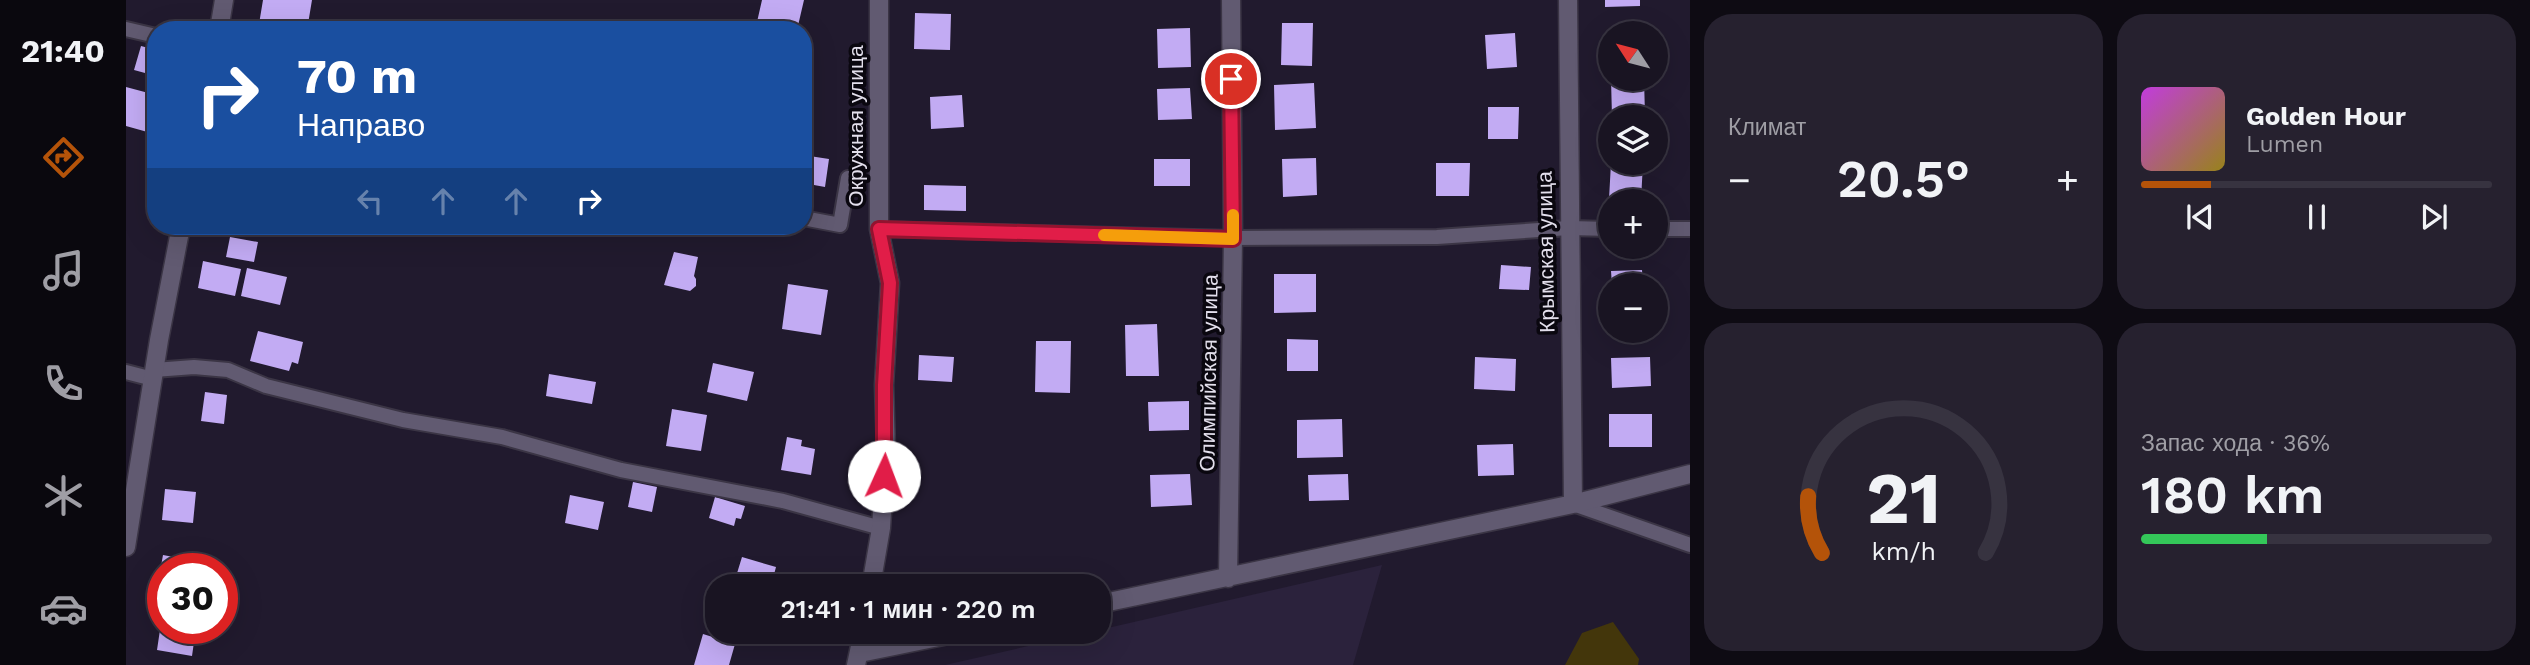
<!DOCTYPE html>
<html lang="ru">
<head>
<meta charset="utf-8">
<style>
  body { margin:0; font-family:"Work Sans",sans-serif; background:#26212f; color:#f1f3f6; height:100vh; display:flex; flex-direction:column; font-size:26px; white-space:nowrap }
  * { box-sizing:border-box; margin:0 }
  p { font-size:23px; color:#9f9ea5 }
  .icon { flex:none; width:38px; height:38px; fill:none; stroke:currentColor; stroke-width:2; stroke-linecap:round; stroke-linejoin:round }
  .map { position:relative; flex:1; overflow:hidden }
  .sheet { display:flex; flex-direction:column; gap:14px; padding:14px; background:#0e0b13; width:840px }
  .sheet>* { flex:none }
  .hud { position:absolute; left:21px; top:21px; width:665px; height:214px; border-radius:28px; box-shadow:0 7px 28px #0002,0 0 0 2px #373340; background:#1a4fa0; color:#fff; overflow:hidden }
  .needle { width:46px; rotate:306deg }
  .fabs { position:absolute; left:1472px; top:21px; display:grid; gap:14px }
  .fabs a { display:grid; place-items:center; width:70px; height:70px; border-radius:50%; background:#191422; box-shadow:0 7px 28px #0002,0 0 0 2px #373340; font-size:35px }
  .speed { position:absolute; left:21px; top:553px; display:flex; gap:14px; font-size:35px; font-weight:700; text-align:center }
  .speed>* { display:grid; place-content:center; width:91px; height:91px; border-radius:50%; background:#191422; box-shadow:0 7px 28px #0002,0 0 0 2px #373340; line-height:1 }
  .speed .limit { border:10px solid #d22; background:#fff; color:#111 }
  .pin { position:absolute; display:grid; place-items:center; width:60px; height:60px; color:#fff; margin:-30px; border:4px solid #fff; border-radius:50%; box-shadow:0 2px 7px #0007 }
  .me { position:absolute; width:77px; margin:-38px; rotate:2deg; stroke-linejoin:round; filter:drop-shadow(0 0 5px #0008) }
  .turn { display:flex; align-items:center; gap:24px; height:147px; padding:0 35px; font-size:32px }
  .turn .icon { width:91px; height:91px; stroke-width:2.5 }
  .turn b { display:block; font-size:49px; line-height:60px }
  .lanes { display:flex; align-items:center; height:66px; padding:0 35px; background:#0003; justify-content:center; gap:35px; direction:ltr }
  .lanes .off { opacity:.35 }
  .big { font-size:52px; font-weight:600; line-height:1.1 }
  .sheet .tile { flex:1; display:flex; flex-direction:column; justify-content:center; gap:10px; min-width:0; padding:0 24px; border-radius:28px; background:#26212f }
  .sheet .dial { align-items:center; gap:0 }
  .dial svg { height:182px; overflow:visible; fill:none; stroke:#373340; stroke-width:7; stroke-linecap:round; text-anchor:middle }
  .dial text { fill:#f1f3f6; stroke:none }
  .song { display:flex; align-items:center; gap:21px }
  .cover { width:84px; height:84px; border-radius:10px; background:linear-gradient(135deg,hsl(290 70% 55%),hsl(50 70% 35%)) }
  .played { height:7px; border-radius:4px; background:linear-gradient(90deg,#b45309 20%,#373340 20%) }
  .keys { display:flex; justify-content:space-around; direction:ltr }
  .heat { display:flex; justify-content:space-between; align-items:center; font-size:38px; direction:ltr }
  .charge { height:10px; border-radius:5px; background:linear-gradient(90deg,#34c759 36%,#373340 0) }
  .sheet .tiles { flex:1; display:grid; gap:14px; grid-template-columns:repeat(2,1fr) }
  .trip { position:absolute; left:579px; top:574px; width:406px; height:70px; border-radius:28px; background:#191422; box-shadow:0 7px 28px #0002,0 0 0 2px #373340; font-weight:600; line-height:70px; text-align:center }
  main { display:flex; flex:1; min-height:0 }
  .dock { display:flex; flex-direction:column; width:126px; justify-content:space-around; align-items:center; background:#0a080e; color:#9f9ea5 }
  .dock .icon { width:49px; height:49px }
  .dock .active { color:#b45309 }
  .dock b { font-size:32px; color:#f1f3f6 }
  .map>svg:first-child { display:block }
  .built { fill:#2b223c }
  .green { fill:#43360b }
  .building { fill:#c2abf3 }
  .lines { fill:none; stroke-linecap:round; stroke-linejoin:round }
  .lane-casing { stroke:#3b3545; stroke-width:18 }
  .street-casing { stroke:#3b3545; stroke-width:21 }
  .lane { stroke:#615a71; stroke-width:14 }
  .street { stroke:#615a71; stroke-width:18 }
  .route-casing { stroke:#92132f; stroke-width:18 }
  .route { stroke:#e11d48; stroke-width:12 }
  .slow { stroke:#f59e0b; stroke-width:12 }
  .labels { text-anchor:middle; stroke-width:7; stroke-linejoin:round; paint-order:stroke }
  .street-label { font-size:21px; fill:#e3dfec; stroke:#0a070f }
</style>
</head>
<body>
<main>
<nav class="dock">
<b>21:40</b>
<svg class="icon active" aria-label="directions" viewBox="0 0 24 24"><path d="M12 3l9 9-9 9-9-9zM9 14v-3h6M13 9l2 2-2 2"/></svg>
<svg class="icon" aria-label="music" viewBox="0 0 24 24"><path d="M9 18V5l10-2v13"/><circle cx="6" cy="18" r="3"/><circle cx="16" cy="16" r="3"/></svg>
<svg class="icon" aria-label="phone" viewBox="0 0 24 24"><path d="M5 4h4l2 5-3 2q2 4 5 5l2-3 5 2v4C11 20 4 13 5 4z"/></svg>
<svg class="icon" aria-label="climate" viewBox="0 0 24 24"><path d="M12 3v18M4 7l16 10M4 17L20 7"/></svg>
<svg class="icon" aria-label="car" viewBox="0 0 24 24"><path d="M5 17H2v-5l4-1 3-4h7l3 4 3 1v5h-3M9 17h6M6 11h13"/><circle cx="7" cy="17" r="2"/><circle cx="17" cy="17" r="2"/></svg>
</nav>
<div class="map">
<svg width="1564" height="665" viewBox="0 0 1564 665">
  <rect width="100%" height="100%" fill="#211a2e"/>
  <path class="built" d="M1256 565 1227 665H819L964 632H973V630Z"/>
  <path class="green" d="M1487 622 1513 659 1512 665H1439L1456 633Z"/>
  <path class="building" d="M137 0H186L181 30H132Z
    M636 0H678L671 30 631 22Z
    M1479 0H1514V6L1479 7Z
    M789 13 825 14 824 50 788 49Z
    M1156 23H1187L1186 66 1155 65Z
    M1064 28 1065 67 1032 68 1031 29Z
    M1389 33 1391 67 1361 69 1359 35Z
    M15 46 30 50V76L8 70Z
    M1485 79H1518L1519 115 1486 117Z
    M1188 83 1190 128 1149 130 1148 85Z
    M0 87 30 95V116L25 133 0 126Z
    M1064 88 1066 119 1032 120 1031 89Z
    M836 95 838 127 805 129 804 97Z
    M1362 107H1393L1392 139H1362Z
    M677 155 703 159 699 187 677 183Z
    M1190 158 1191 195 1157 197 1156 159Z
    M1028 159H1064V186H1028Z
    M1310 163H1344L1343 196H1310Z
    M1485 163H1517L1515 200 1483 199Z
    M798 185 840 186V211L798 210Z
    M159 226H183L182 232Z
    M104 237 132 242 128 262 100 257Z
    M548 252 572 257 568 276 570 279V286L564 291 538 285Z
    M77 261 115 269 109 296 72 288Z
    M1375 265 1405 267 1403 290 1373 289Z
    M121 268 161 277 154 305 115 296Z
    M1516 270 1517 285H1486L1485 271Z
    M1148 274H1190V312L1148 313Z
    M662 284 702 290 695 335 656 329Z
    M1031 324 1033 376H1000L999 325Z
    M132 331 177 342 172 364 166 362 163 371 124 361Z
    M1161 339 1192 340V371H1161Z
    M910 341H945L944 393 909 392Z
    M793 355 828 357 826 382 792 380Z
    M1349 357 1390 359 1389 391 1348 389Z
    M1524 357 1525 386 1486 388 1485 358Z
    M587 363 628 372 621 401 581 392Z
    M423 374 470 382 466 404 420 396Z
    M79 392 101 395 98 424 75 421Z
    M1063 401V430L1023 431 1022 402Z
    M546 409 581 415 575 451 540 446Z
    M1483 414H1526V447H1483Z
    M1216 419 1217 457 1171 458V420Z
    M661 437 676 440 675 446 689 449 685 475 655 470Z
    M1387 444 1388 475 1352 476 1351 445Z
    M1064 474 1066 505 1025 507 1024 475Z
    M1222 474 1223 500 1183 501 1182 475Z
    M507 482 531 487 526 512 502 507Z
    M39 489 70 492 67 523 36 520Z
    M444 495 478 502 472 530 439 523Z
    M589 497 619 506 615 519 610 518 608 526 583 518Z
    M37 555 69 561 68 569H37V577H33Z
    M616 557 650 567 645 586H592V603L583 601 590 578 608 583Z
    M838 576 839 586H798V578Z
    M35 623 37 628H70L66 656 31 650Z
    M577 634 609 644 603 665H568Z"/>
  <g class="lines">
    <g class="lane-casing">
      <path id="lane" d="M0 29 30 36
        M677 218 714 225 722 178
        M753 229 1107 238 1311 237 1443 228 1484 229
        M1530 229H1564
        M28 370 68 367 102 370 140 386 277 420 376 437 495 470 657 501 755 528
        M0 372 27 379
        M1447 504 1564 545"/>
    </g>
    <g class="street-casing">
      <path id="street" d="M1442 0 1447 504
        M93 30 98 0
        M0 547 33 340 55 226
        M1102 578 1107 238 1105 0
        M745 586 755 528 760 450 758 385 764 283 753 229V0
        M973 604 1447 504 1564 474
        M734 653 837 632
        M730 665 737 632"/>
    </g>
    <use href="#lane" class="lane"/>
    <use href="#street" class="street"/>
  </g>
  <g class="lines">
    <g class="route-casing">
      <path id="route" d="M758 476V385L764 283 753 229 1107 239 1105 79"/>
    </g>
    <use href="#route" class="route"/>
    <path class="slow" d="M978 235 1107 239V215"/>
  </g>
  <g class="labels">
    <g class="street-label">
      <text transform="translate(730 126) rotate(-90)" y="7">Окружная улица</text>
      <text transform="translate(1420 252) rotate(-91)" y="7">Крымская улица</text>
      <text transform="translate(1083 373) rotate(-89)" y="7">Олимпийская улица</text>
    </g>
  </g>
</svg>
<div class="fabs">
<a><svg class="needle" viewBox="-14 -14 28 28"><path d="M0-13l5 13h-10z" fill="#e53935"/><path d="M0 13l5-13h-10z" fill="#9f9ea5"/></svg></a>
<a><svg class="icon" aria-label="layers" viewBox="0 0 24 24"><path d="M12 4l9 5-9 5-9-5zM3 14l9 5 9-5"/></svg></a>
<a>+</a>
<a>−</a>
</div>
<div class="speed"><div class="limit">30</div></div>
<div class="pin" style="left:1105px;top:79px;background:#d93025"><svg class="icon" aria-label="arrive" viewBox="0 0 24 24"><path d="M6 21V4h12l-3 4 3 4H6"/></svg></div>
<svg class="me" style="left:758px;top:476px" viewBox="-20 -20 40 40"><circle r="19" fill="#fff"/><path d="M0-13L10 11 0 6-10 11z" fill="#e11d48"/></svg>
<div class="trip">21:41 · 1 мин · 220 m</div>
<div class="hud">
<div class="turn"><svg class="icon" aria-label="right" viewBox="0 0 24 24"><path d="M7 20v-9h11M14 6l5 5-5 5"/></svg><div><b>70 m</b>Направо</div></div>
<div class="lanes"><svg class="icon off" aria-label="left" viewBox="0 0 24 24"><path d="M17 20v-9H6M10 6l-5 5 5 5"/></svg><svg class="icon off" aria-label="ahead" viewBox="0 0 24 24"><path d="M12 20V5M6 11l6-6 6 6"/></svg><svg class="icon off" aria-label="ahead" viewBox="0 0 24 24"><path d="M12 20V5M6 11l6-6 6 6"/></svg><svg class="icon" aria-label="right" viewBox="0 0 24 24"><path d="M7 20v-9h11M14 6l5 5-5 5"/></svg></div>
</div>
</div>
<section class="sheet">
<div class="tiles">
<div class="tile"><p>Климат</p>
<div class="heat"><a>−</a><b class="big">20.5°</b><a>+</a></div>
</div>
<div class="tile">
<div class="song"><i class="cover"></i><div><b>Golden Hour</b><p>Lumen</p></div></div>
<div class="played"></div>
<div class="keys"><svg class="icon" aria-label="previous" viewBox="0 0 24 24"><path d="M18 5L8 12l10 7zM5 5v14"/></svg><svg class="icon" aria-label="pause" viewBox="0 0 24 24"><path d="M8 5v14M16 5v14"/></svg><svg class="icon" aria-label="next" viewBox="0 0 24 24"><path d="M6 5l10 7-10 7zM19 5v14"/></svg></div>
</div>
<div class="tile dial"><svg viewBox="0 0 100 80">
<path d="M14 69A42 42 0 1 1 86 69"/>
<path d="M14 69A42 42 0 0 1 8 44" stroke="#b45309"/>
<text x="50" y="56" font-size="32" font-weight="700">21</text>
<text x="50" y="72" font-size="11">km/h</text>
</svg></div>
<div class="tile"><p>Запас хода · 36%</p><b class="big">180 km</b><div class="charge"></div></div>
</div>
</section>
</main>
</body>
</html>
